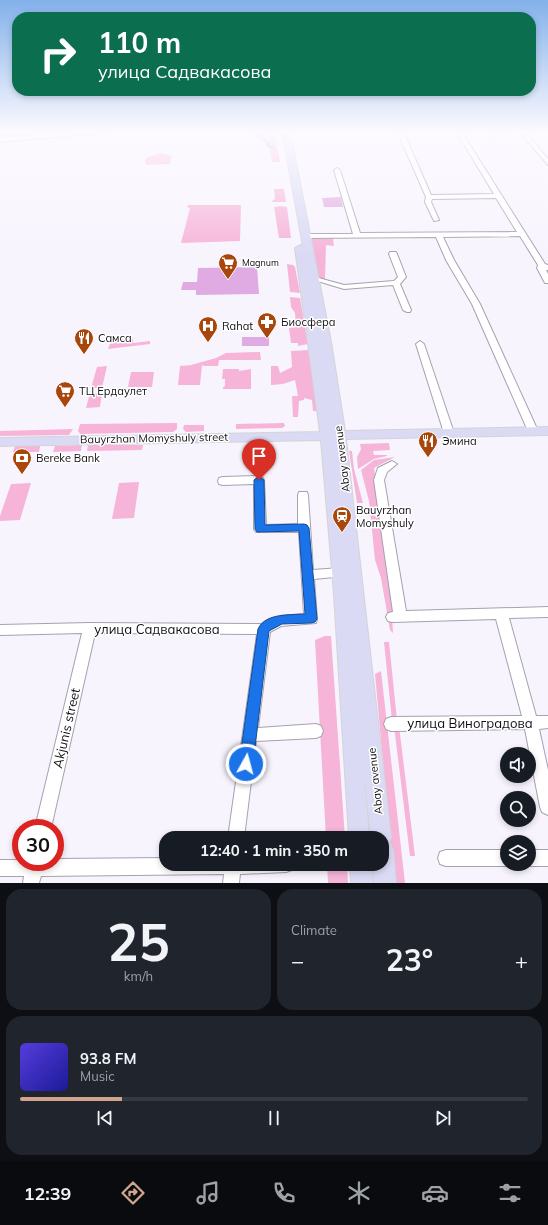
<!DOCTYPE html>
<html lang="en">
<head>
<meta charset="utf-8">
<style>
  body { margin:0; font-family:Mulish,sans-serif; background:#20242c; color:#f1f3f6; height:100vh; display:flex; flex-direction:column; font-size:15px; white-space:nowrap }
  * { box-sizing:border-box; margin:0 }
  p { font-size:13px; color:#9ea1a6 }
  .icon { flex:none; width:22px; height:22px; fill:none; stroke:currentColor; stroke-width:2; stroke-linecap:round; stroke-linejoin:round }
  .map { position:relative; height:883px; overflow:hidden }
  .details { display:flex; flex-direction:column; gap:6px; padding:6px; background:#0d0f14; flex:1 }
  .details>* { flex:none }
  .top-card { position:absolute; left:12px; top:12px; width:524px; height:84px; border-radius:16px; box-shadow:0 2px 6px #0003; background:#0b6e4f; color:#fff; overflow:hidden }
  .tools { position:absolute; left:500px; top:747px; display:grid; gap:8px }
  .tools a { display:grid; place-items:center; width:36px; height:36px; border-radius:50%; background:#171b24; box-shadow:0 2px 6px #0003; font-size:20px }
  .speed { position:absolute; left:12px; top:819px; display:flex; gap:8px; font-size:20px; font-weight:700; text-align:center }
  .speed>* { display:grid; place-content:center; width:52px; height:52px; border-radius:50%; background:#171b24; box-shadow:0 2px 6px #0003; line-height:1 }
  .speed .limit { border:6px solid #d22; background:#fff; color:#111 }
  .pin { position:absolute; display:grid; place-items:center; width:34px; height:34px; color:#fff; margin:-41px -17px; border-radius:50% 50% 50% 0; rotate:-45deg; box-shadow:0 0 4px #0007 }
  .pin .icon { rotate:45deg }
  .me { position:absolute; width:44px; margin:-22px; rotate:7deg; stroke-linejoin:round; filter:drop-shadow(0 0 3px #0008) }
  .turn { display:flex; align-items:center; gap:14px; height:84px; padding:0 20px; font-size:18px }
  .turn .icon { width:52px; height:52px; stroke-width:2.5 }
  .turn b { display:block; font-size:28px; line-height:34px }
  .big { font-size:30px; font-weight:700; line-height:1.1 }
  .details .card { flex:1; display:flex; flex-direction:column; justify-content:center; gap:6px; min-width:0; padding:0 14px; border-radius:16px; background:#20242c }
  .details .dial { align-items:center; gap:0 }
  .dial b { font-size:52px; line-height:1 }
  .song { display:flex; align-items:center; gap:12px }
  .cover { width:48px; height:48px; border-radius:6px; background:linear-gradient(135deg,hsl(250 70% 55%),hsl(240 70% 35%)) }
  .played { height:4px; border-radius:2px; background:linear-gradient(90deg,#d1a58d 20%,#363941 20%) }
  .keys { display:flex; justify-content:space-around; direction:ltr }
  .heat { display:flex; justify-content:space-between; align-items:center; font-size:22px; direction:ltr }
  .details .tiles { flex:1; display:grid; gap:6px; grid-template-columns:1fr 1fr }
  .card:last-child { grid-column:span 2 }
  .trip { position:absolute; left:159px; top:831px; width:230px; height:40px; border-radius:16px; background:#171b24; box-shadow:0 2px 6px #0003; font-weight:700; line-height:40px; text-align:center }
  .dock { display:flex; height:64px; justify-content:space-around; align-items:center; background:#090b0e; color:#9ea1a6 }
  .dock .icon { width:28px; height:28px }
  .dock .selected { color:#d1a58d }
  .dock b { font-size:18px; color:#f1f3f6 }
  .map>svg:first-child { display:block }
  .green { fill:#f6b4d9 }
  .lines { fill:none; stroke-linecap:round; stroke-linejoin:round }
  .canal { fill:#8dacec; fill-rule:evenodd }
  .building { fill:#e0aae3 }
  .minor-casing { stroke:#a6a1ad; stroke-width:2 }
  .major-casing { stroke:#d4d4d5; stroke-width:2 }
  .minor { fill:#fff; fill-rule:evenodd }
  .major { fill:#dadaf5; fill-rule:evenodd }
  .route { fill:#1a73e8; stroke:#114b97 }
  .labels { text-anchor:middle; stroke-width:3; stroke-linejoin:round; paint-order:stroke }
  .far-poi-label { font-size:9px; fill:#110f13; stroke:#fff; text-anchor:start }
  .poi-label { font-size:11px; fill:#110f13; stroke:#fff; text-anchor:start }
  .street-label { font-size:11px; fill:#110f13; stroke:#fff }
  .near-street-label { font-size:13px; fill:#110f13; stroke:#fff }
</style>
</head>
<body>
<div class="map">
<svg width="548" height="883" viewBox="0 0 548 883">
  <rect width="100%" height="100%" fill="#f8f4fe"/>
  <path class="green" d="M275 135 280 162H272L267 136Z
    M161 153 172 156 170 164 146 165 145 160 147 157Z
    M274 189H284L286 202H272V201L275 199Z
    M188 205H241L240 241 181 243 190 208 187 207Z
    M281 206 287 207 291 238H279L274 207Z
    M312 237 333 238 334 246 326 245 325 279 316 278 309 243Z
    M287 264 293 265 295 267 300 293 290 292Z
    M290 297 300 298 308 344 298 346V343H291L289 328 296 327 295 313 291 307Z
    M133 338V343L150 341V344L108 349 112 339Z
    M309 350 317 411H313L312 400 304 398V400L299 401 298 417H293L292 396H298L295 380 283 384 271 385V366H278L280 373 292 367 291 351Z
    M260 352 261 360H219L218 366H204L202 365 200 385H178L180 366 193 365H191L216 358 226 353Z
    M107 366 102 388H91L97 367Z
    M223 369H239V371L251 369V389H223V387L225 386V375V379H222Z
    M131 372H154L152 387H128Z
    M90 393H102L100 407 86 408Z
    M177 423V429L173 432 80 434 78 431 80 424Z
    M284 423 285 426 282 428 236 429V424Z
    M184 425H204V431L186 432 183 429Z
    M73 429 69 435 0 436V431Z
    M389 443 390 450 373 451 374 455H387V456L374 459 358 469 357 457 361 449 360 444Z
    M82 445 81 451 53 452 55 446Z
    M88 445H143L142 450 87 451Z
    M15 446H40L39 452H13Z
    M349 451H352L354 469 363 503H357Z
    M395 457 374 468 394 616 392 617 393 633 390 630 381 578 375 560 369 501 361 470 374 460Z
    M139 482 134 518 112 519 119 483Z
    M31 483 20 520 0 521V516L11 484Z
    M325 636H331L345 838H326L315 640Z
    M384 642H389L397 720 392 721Z
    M381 671 405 883H394L375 674Z
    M394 726H399L415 856H410Z
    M327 864H347L348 883H328Z"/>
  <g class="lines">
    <path class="canal" d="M248 131H252L267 139 270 145 275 147 273 148 267 147 264 141Z"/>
  </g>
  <path class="building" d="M341 197 343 207H324L322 198Z
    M257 267 259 294 196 295V290H181L183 282H197L198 268Z
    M242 337H269V346H242Z"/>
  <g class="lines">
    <g class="minor-casing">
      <path id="minor" d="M89 131H106L103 133 0 142V138Z
        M397 131H403L431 195 494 194 456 131H461L545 264 548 265V270H546L548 274V283H545L537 268 538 265 520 236 443 237 454 260 480 304 538 431 536 433H530L528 431 472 304 446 260 436 237 306 238 303 236 306 234H353L334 170 337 168 340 170 360 233 517 232 496 198 432 199 431 202 439 220 434 221 425 202 426 197Z
        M490 131H494L499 136 494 137Z
        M524 135H528L548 159V165L524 137Z
        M390 252H396L397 254 406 277 400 284 411 310 410 312H407L403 310 393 285 344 289 311 279 315 277 344 285 394 281 398 277 389 254Z
        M420 341 424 344 454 433 452 435 449 436 444 433 416 344Z
        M392 461 397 464 387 472 384 480 406 611 548 607V617L509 618 536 716H548V728L539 729 548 770V815L542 812 540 807 525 729 391 731 386 729 384 724 386 719 391 717 522 716 496 619 392 622 388 621 386 617 388 613 393 612 374 480 378 468Z
        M259 476 263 478 264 480 266 525 298 524V495L299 492H307L308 495 313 570 340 568 344 570 346 573 344 576 314 579 317 619 316 623 281 626 270 632 258 728 316 724 321 726 323 731 321 736 316 738 256 741 244 838H228L257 634 95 633 51 828H35L82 633 0 635V625L90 623 262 624 281 616 304 614 299 532H256L254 529V484L223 485 219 484 218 481 219 478 223 477Z
        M446 850H507V864H512L507 866H446L440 864 438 858 440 852Z
        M529 850H548V866H529L524 864H529Z
        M166 858V864H294L292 870 286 872 240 874 239 883H223L224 874 41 876 39 883H23L24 876H0V860H21V862H55V859Z"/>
    </g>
    <g class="major-casing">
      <path id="major" d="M29 131H54L51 133 0 137V133Z
        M281 131H287L293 147 331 342 345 431 548 427V435L346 439 391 838 390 842 393 849 396 883H374L373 864H382V838H371L364 773 369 838H349L334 594 321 440 0 446V438L320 432 295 248 300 245 303 246 285 147Z
        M350 864H372L373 883H351Z"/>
    </g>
    <use href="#minor" class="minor"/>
    <use href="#major" class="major"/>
  </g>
  <linearGradient id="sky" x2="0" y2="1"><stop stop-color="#83b1ea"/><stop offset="0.52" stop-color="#fcfaff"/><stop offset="1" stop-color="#fcfaff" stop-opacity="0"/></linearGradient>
  <rect width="548" height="254" fill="url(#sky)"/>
  <path class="route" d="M259 476 264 480 265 525 304 524 307 525 309 528 317 619 315 622 311 623 282 624 269 631 253 764 251 769 246 771 241 769 239 764 258 629C265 613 290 615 305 614L299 531 257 532 255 529 254 480Z"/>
  <defs>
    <g id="supermarket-pin" transform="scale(1)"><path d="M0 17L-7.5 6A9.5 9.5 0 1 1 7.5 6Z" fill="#a9460c" stroke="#fff"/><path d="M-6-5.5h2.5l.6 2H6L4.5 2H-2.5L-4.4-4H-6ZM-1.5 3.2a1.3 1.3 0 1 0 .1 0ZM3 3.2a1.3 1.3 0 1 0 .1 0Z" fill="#fff"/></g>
    <g id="pharmacy-pin" transform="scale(1)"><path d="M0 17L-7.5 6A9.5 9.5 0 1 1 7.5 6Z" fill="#a9460c" stroke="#fff"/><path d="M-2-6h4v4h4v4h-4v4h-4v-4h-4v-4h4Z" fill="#fff"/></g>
    <g id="hospital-pin" transform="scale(1)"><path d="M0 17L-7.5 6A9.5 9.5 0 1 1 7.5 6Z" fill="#a9460c" stroke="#fff"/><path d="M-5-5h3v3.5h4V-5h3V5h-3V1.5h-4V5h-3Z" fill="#fff"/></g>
    <g id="restaurant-pin" transform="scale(1)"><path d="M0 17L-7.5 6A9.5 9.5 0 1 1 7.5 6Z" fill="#a9460c" stroke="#fff"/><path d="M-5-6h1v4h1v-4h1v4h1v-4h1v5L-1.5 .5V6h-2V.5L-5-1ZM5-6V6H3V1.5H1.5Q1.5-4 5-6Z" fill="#fff"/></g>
    <g id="bank-pin" transform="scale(1)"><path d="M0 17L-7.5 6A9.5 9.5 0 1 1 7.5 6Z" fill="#a9460c" stroke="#fff"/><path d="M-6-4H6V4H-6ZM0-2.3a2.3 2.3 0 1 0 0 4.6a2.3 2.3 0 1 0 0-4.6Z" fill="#fff"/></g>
    <g id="station-pin" transform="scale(1)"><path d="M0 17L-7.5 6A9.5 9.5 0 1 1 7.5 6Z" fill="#a9460c" stroke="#fff"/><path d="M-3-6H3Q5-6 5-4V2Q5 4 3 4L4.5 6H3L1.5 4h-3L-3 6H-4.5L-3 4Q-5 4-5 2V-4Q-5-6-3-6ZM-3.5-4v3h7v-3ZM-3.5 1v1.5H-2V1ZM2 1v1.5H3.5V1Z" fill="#fff"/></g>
  </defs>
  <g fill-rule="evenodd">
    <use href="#supermarket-pin" x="228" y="263"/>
    <use href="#pharmacy-pin" x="267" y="322"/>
    <use href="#hospital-pin" x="208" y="326"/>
    <use href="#restaurant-pin" x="84" y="338"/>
    <use href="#supermarket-pin" x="65" y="391"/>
    <use href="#restaurant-pin" x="428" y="441"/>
    <use href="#bank-pin" x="22" y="458"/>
    <use href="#station-pin" x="342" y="516"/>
  </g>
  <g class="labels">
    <g class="far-poi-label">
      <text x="242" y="266">Magnum</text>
    </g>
    <g class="poi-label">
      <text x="281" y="326">Биосфера</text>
      <text x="222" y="330">Rahat</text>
      <text x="98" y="342">Самса</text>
      <text x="79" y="395">ТЦ Ердаулет</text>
      <text x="442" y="445">Эмина</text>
      <text x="36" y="462">Bereke Bank</text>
      <text x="356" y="514">Bauyrzhan<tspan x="356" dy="13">Momyshuly</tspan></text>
    </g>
    <g class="street-label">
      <text transform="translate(154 438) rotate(-1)" y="4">Bauyrzhan Momyshuly street</text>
      <text transform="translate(342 459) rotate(-97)" y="4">Abay avenue</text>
      <text transform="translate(375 781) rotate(-96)" y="4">Abay avenue</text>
    </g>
    <g class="near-street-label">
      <text x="157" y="634">улица Садвакасова</text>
      <text x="470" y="728">улица Виноградова</text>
      <text transform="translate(66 728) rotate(-77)" y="5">Akjunis street</text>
    </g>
  </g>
</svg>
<div class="tools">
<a><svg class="icon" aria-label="sound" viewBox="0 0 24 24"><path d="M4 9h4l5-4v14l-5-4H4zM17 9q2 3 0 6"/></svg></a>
<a><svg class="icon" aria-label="search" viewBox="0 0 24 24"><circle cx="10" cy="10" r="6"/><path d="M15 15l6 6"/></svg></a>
<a><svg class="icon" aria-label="layers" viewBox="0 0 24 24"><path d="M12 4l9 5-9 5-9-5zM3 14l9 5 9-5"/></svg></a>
</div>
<div class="speed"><div class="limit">30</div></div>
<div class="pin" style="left:259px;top:480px;background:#d93025"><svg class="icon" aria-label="arrive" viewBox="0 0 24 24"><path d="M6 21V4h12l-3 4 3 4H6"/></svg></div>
<svg class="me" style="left:246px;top:764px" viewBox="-20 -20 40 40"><circle r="17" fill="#1a73e8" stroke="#fff" stroke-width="3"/><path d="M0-11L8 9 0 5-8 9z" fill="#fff"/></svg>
<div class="trip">12:40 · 1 min · 350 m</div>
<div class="top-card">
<div class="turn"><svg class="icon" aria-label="right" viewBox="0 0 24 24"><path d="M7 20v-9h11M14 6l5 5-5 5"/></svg><div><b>110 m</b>улица Садвакасова</div></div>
</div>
</div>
<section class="details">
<div class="tiles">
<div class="card dial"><b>25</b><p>km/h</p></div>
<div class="card"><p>Climate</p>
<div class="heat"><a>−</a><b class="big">23°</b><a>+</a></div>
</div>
<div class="card">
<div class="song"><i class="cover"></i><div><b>93.8 FM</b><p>Music</p></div></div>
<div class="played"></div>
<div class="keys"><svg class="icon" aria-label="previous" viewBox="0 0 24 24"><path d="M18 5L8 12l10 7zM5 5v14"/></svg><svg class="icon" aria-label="pause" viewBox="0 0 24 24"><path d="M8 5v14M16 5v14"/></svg><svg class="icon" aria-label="next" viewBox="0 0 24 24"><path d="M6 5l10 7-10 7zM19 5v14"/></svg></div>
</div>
</div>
</section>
<nav class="dock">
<b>12:39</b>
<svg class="icon selected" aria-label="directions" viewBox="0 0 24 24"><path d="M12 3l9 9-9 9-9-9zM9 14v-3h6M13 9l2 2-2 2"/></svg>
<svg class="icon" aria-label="music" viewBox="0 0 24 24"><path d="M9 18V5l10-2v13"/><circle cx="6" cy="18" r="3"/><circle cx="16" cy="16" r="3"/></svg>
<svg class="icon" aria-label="phone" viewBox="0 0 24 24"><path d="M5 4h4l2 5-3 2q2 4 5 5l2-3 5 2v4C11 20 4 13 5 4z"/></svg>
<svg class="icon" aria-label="climate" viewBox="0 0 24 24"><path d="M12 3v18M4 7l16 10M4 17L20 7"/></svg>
<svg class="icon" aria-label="car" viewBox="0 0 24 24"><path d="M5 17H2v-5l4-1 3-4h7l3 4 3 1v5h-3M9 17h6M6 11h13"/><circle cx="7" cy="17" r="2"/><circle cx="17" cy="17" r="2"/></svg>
<svg class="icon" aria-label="filters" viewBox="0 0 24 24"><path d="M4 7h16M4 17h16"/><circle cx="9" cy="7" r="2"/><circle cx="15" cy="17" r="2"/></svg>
</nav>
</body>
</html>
